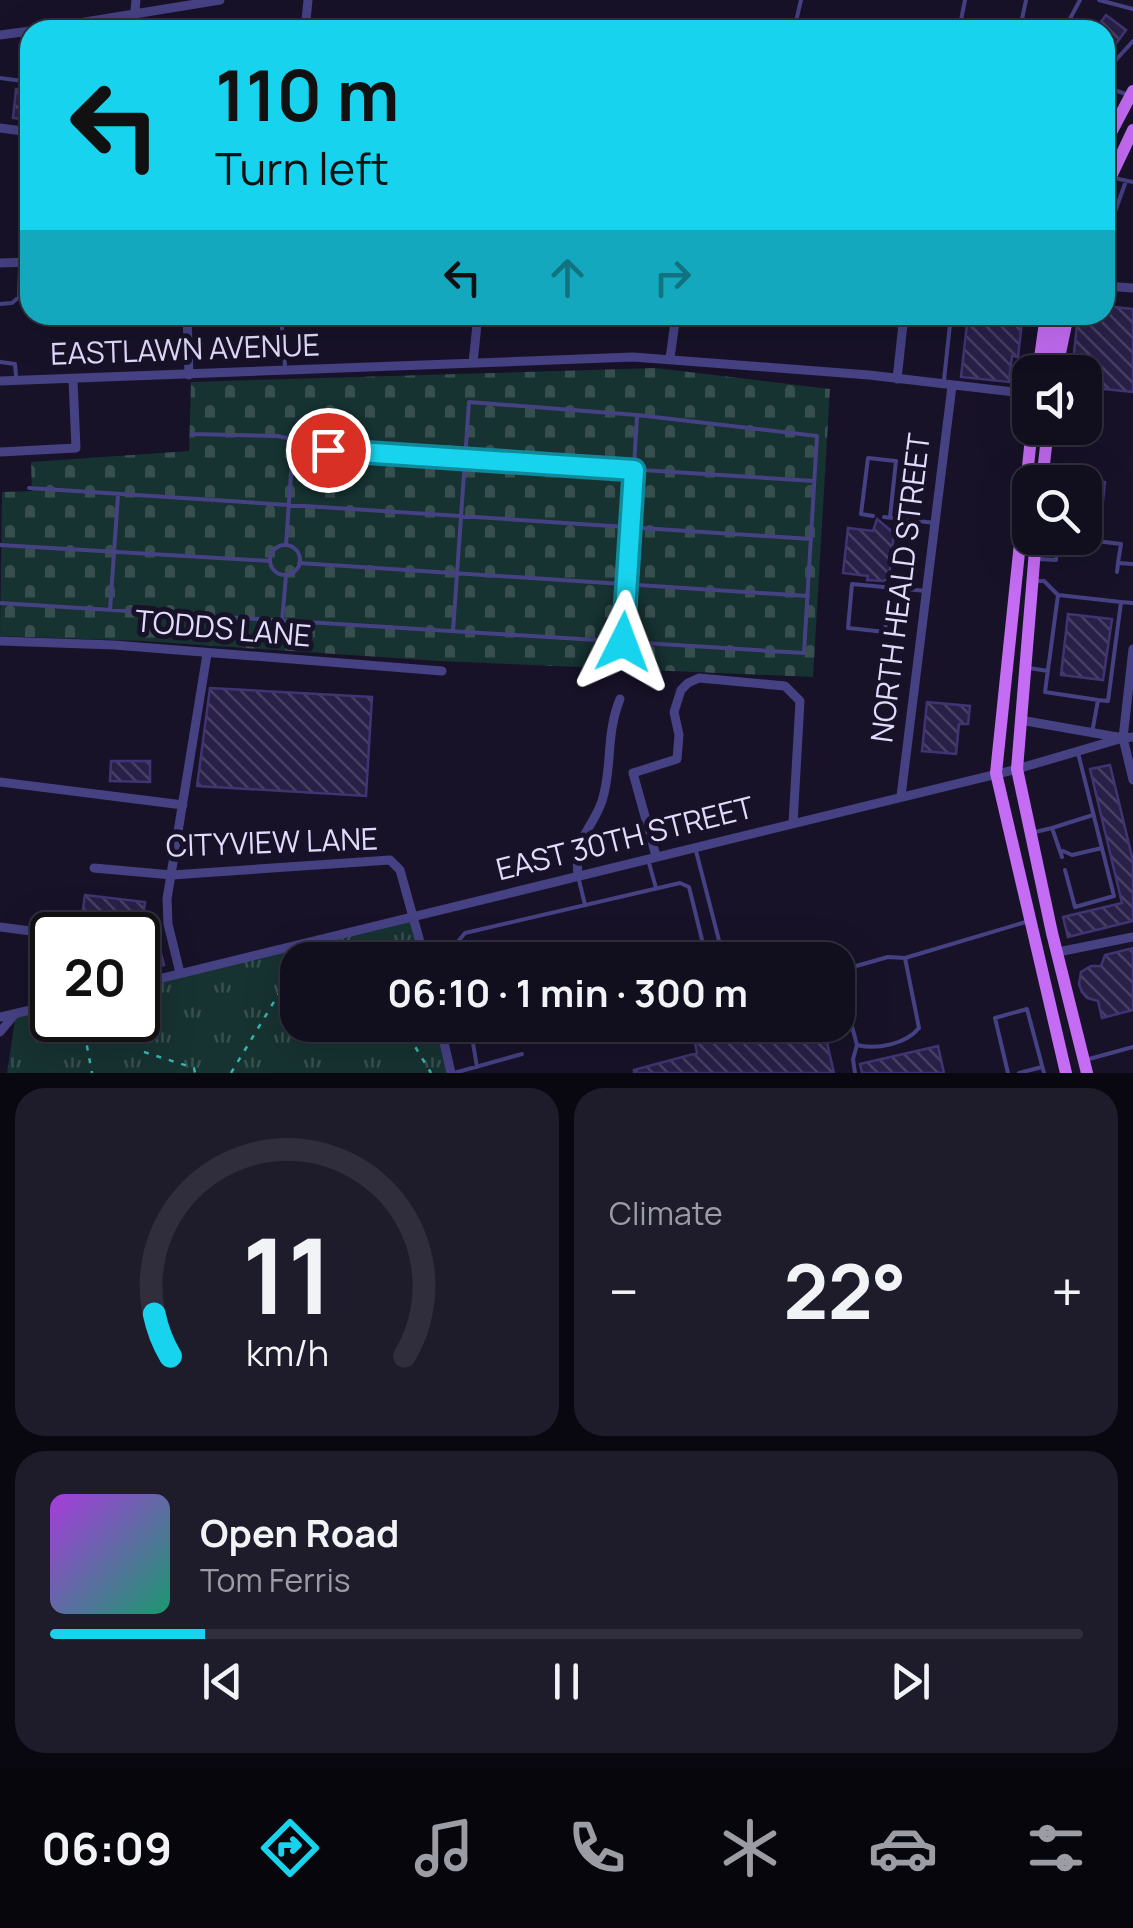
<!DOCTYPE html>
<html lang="en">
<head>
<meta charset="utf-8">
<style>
  body { margin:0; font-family:Manrope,sans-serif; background:#1e1c2b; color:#f1f3f6; height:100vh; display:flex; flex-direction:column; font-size:38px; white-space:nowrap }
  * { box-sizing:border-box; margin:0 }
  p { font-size:32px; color:#9c9ca4 }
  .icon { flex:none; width:55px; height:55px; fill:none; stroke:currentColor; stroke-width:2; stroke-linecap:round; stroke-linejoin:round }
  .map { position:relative; height:1073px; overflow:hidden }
  .drawer { display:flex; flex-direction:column; gap:15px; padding:15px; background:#090810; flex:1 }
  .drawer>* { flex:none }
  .banner { position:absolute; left:20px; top:20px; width:1095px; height:305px; border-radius:30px; box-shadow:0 10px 40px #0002,0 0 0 2px #302e3c; background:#18d3ed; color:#111; overflow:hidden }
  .tools { position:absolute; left:1012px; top:355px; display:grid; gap:20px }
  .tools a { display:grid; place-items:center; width:90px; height:90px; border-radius:20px; background:#110e1e; box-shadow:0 10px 40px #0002,0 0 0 2px #302e3c; font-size:50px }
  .speed { position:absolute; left:30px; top:912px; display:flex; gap:20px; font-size:50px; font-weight:700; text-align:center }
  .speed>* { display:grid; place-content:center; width:130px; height:130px; border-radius:50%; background:#110e1e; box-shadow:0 10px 40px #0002,0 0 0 2px #302e3c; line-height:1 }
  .speed .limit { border:5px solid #111; border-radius:15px; background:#fff; color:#111 }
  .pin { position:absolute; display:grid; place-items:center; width:85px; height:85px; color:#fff; margin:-42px; border:5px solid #fff; border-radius:50%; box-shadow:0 2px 10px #0007 }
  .me { position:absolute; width:110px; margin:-55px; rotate:3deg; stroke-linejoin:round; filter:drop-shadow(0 0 8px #0008) }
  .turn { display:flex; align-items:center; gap:35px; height:210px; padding:0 30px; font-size:45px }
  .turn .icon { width:130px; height:130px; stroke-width:2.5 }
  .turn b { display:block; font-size:70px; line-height:85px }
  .lanes { display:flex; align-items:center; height:95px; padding:0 30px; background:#0003; justify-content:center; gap:50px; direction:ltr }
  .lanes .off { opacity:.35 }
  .big { font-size:75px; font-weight:700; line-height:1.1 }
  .drawer .widget { flex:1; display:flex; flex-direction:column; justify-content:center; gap:15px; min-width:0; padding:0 35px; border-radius:30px; background:#1e1c2b }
  .drawer .dial { align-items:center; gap:0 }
  .dial svg { height:260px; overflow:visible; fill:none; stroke:#302e3c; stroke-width:7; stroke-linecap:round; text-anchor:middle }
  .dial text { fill:#f1f3f6; stroke:none }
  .song { display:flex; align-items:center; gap:30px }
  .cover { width:120px; height:120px; border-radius:15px; background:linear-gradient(135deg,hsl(280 70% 55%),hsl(160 70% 35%)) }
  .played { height:10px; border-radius:5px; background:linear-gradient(90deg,#18d3ed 15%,#302e3c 15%) }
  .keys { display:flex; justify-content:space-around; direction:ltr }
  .heat { display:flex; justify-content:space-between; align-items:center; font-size:55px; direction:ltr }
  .drawer .tiles { flex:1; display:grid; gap:15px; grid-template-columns:1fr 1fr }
  .widget:last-child { grid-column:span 2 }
  .trip { position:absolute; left:280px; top:942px; width:575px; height:100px; border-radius:30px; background:#110e1e; box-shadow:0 10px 40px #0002,0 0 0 2px #302e3c; font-weight:700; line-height:100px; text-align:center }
  .menu { display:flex; height:160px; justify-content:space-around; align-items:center; background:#07060c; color:#9c9ca4 }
  .menu .icon { width:70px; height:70px }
  .menu .on { color:#18d3ed }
  .menu b { font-size:45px; color:#f1f3f6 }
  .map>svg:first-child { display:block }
  .grass { fill:url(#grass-tufts) }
  .cemetery { fill:url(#cemetery-stones) }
  .building { fill:url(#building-back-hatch); stroke:#413472; stroke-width:2.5 }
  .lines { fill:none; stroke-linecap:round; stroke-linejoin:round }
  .path { stroke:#3ab2ad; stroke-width:2.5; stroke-dasharray:5 8; stroke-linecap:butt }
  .service { stroke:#454183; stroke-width:4 }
  .minor { stroke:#454183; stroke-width:9 }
  .primary { stroke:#c46cf3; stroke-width:12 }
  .route-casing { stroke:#10899a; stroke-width:25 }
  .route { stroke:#18d3ed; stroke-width:18 }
  .labels { text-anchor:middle; stroke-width:10; stroke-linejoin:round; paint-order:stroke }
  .street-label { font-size:30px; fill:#e1dcfc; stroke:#171228 }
</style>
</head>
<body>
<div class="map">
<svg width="1133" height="1073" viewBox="0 0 1133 1073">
  <defs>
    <pattern id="grass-tufts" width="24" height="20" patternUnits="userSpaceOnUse" patternTransform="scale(2.5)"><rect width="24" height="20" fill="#163231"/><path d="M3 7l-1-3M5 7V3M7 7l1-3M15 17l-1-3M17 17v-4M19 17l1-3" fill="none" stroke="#384f50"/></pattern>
    <pattern id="cemetery-stones" width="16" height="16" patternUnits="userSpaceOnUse" patternTransform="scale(2.5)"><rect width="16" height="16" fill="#163231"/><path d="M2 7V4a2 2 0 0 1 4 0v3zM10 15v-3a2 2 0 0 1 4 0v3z" fill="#384f50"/></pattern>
    <pattern id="building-back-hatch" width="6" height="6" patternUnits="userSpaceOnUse" patternTransform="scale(2.5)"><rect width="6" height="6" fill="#292048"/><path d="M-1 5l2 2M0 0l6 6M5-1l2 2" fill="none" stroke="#484063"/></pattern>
  </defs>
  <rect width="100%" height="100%" fill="#171228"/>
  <path class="grass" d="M415 916 425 960H298V1025H440L451 1073H7L16 1013 52 1004V1020H138V984Z"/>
  <path class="cemetery" d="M656 368 830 389 813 677 439 661 142 641 0 636 2 492 32 491 31 462 189 451 191 382Z"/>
  <path class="building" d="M1106 15 1126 30 1105 59V30H1095Z
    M16 89 30 90V120L13 118Z
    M1105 306 1133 309V392L1085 387V372H1072L1078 315H1105Z
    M978 315H1017L1016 321 1022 322 1018 357 1012 356 1009 382 961 377 967 324 976 326Z
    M1085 480 1105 482 1101 519 1085 517Z
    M877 519 894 533 889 578 883 581 867 580 868 576 843 573 848 528 873 531Z
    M1068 614 1112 619 1103 680 1061 675Z
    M210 688 372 697 366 796 197 786Z
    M927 702 970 706 968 724H959L956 754 922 751Z
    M111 761H150V782L110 781Z
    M1110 765 1133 861V921L1068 937 1063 917 1122 903 1090 769Z
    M85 895 145 902 142 923 82 916Z
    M1133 948V1010L1102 1018 1098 1001 1087 998 1082 992 1079 984 1081 972 1091 966H1101L1105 955Z
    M160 949 164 965 138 972V955Z
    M749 1025H765L768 1037 823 1025 834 1073H634V1070L697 1053 694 1038Z
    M938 1046 944 1073H862L860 1064Z"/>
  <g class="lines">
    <path class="path" d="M300 960 333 950 347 960
      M82 1020 92 1073
      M402 1025 431 1073
      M144 1052 194 1068 195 1073
      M231 1073 298 962"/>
    <path class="service" d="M965 0 961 20 1020 29 1026 0
      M1099 0 1133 9
      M794 30 801 0
      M1064 30 1080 0
      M1105 65 1114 62 1133 41
      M0 78 30 82
      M1105 87 1129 95
      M1114 178 1133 182
      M1105 220 1113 217 1126 181
      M0 304 12 303 19 297 20 263
      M114 315 126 319 184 317
      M281 315 285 366
      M811 315 903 326
      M187 324 281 320
      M0 362 15 364 16 376
      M944 380 951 315
      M192 434 278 436 287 438 293 445 286 545
      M293 448 814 481
      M29 488 811 539
      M873 516 861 514 868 458 896 461 890 517
      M884 517 935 523
      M1038 538 1058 540
      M1072 538 1121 544 1118 563
      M0 545 270 561
      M270 560a15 15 0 1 1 30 0a15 15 0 1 1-30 0Z
      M1038 559 1056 560 1058 538
      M299 563 808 596
      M1117 572 1118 563 1133 564
      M1038 581H1044L1058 595
      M890 588 885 632 848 628 852 584 926 591
      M1121 602 1133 603
      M0 603C268 620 536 636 804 653L817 436 637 415 469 402 453 631
      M110 610 118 495
      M282 621 286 576
      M623 642 637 417
      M1029 668 1048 671
      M1092 733 1098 700 1045 692 1058 595 1121 602 1108 701 1098 700
      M1052 828 1093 815
      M1035 832 1052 828 1062 857
      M696 851 724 960
      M1063 851 1072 855 1102 848
      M649 863 656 888
      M1065 870 1075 907 1114 896 1078 753
      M578 876 585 905
      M138 943 150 941
      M905 958 919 1028C906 1044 877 1050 857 1045L841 986 842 970 888 957 905 958 1029 921
      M459 960 456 944 465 933 680 883 689 887 707 960
      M470 1025 477 1067
      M586 1036 631 1025
      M1089 1059 1133 1047
      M454 1073 522 1054
      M855 1073 853 1059 857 1045
      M1008 1073 995 1018 1027 1009 1044 1073
      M1019 1073 1042 1067"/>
    <path class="minor" d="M36 30 220 0
      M133 30 136 0
      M305 30 308 0
      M0 35 30 31
      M0 128 30 132
      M0 263 30 262
      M1105 286 1133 288
      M187 315 189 375
      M670 358 676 315
      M473 363 478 315
      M897 379 904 315
      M0 381 633 357 869 375 1030 394
      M0 452 76 448 73 380
      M0 641 114 645 442 671
      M1133 649 1123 738 1133 780
      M1020 720 1123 738 1133 737
      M0 782 183 805
      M901 796 952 386
      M656 856 633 773 677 759 679 735 674 712 681 690 688 683 699 678 785 686 800 701 793 823
      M94 868 172 875 390 860 400 870 425 960
      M578 876C574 836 591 832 602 801 613 767 605 736 620 699
      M0 927 61 935
      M1058 952 1133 937
      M180 973 168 924 167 899 207 654
      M138 984 1017 769 1123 738
      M0 1017 52 1005
      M440 1025 451 1073
      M0 1032 14 1015"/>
    <path class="primary" d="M1105 144 1133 91
      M1105 189 1133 130
      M1038 372 1046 315
      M1050 372 1057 315
      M1056 372 1068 315
      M1032 428 996 773 1066 1073
      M1042 482 1048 428
      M1036 538 1017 769 1052 933 1087 1073"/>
  </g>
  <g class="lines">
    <g class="route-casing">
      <path id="route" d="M328 450 634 470 623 642"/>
    </g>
    <use href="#route" class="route"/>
  </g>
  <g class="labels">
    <g class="street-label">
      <text transform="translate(185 350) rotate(-2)" y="10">EASTLAWN AVENUE</text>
      <text transform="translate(901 588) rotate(-83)" y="10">NORTH HEALD STREET</text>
      <text transform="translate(223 629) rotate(5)" y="10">TODDS LANE</text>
      <text transform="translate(625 839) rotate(-14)" y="10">EAST 30TH STREET</text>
      <text transform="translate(272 843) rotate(-2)" y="10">CITYVIEW LANE</text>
    </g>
  </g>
</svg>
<div class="tools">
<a><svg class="icon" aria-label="sound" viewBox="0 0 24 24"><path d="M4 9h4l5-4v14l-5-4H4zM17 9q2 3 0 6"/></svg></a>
<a><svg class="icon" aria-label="search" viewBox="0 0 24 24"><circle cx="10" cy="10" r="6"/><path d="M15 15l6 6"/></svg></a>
</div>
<div class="speed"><div class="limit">20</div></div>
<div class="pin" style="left:328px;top:450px;background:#d93025"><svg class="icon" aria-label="arrive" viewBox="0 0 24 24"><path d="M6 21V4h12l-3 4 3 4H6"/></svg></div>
<svg class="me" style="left:623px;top:642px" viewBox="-20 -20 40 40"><path d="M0-17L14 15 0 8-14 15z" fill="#18d3ed" stroke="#fff" stroke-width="4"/></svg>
<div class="trip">06:10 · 1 min · 300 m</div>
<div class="banner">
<div class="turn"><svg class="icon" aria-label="left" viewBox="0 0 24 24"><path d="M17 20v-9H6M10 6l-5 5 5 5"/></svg><div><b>110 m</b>Turn left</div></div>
<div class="lanes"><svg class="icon" aria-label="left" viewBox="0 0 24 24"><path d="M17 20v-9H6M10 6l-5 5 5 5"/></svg><svg class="icon off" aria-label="ahead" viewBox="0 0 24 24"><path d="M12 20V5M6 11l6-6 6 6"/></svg><svg class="icon off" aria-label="right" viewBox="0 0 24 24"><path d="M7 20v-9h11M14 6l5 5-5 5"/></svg></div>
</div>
</div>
<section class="drawer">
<div class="tiles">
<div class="widget dial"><svg viewBox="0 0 100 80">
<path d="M14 69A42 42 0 1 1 86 69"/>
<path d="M14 69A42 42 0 0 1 9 56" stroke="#18d3ed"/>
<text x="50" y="56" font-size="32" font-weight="700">11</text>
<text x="50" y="72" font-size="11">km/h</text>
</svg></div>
<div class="widget"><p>Climate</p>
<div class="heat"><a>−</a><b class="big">22°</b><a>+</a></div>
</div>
<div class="widget">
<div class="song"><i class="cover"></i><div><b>Open Road</b><p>Tom Ferris</p></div></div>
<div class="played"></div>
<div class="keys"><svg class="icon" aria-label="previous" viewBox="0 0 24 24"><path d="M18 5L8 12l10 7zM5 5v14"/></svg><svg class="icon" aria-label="pause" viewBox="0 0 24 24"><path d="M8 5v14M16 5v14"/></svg><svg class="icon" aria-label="next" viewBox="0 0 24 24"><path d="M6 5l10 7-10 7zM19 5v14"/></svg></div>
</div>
</div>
</section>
<nav class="menu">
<b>06:09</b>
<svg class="icon on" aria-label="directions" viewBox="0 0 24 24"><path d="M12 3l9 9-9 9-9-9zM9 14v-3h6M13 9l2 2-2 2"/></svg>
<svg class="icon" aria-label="music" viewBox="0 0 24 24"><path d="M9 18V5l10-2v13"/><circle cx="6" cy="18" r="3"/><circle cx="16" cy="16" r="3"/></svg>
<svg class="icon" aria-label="phone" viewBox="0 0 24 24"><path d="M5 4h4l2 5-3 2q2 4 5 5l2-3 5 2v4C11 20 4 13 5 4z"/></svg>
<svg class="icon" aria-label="climate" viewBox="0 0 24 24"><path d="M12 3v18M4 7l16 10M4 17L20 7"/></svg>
<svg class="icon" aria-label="car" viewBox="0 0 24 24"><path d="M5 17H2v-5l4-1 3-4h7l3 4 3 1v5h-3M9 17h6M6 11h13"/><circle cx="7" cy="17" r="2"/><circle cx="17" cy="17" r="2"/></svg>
<svg class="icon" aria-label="filters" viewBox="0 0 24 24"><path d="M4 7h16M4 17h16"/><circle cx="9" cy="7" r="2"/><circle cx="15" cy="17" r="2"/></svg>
</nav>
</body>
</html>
